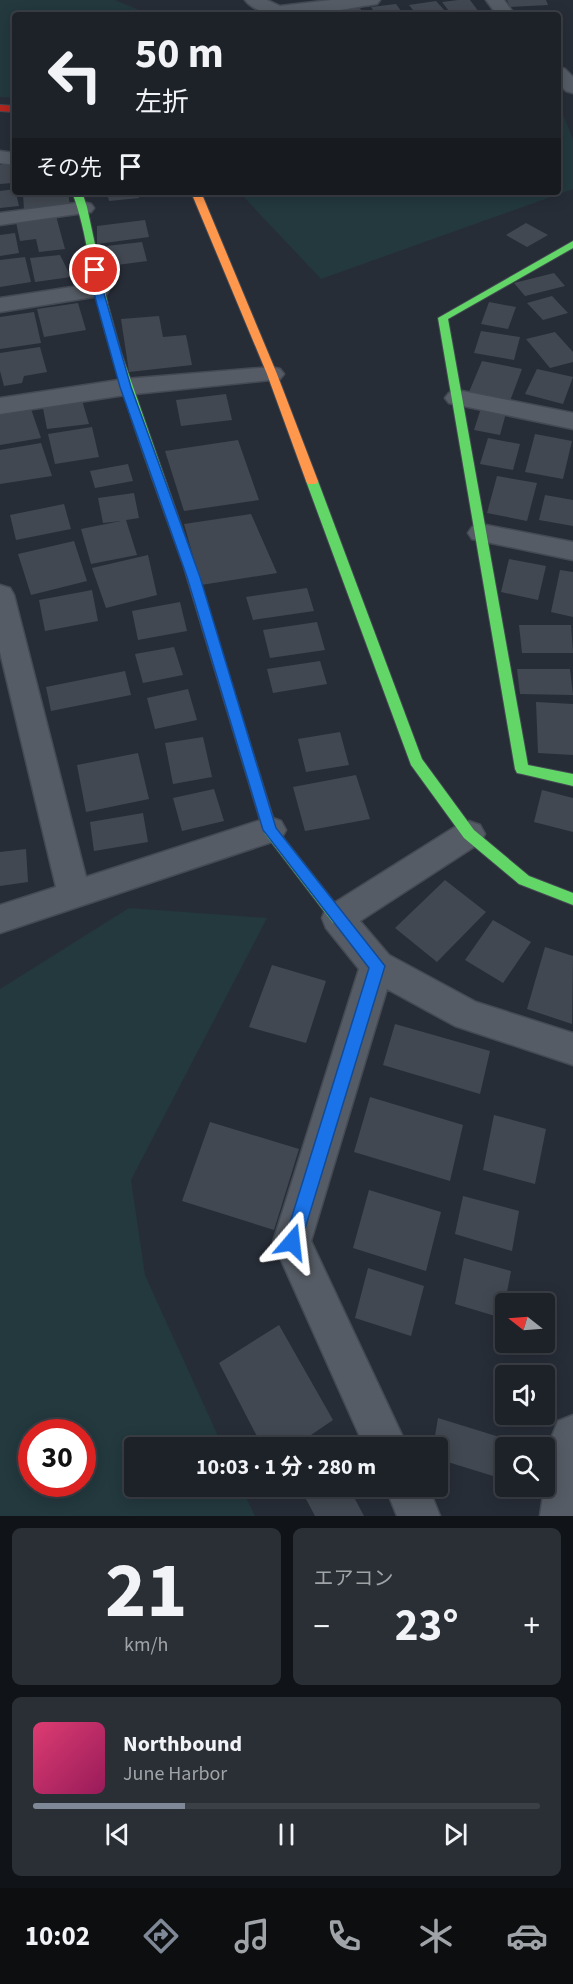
<!DOCTYPE html>
<html lang="ja">
<head>
<meta charset="utf-8">
<style>
  body { margin:0; font-family:"Source Sans 3","Noto Sans JP",sans-serif; background:#2a2f35; color:#f1f3f6; height:100vh; display:flex; flex-direction:column; font-size:22px; white-space:nowrap }
  * { box-sizing:border-box; margin:0 }
  p { font-size:20px; color:#a0a4a8 }
  .icon { flex:none; width:33px; height:33px; fill:none; stroke:currentColor; stroke-width:2; stroke-linecap:round; stroke-linejoin:round }
  .map { position:relative; height:1516px; overflow:hidden }
  .panel { display:flex; flex-direction:column; gap:12px; padding:12px; background:#101317; flex:1 }
  .panel>* { flex:none }
  .top-card { position:absolute; left:12px; top:12px; width:549px; height:183px; border-radius:6px; box-shadow:0 3px 15px #0003,0 0 0 2px #3b3f46; background:#1d2229; color:#f1f3f6; overflow:hidden }
  .needle { width:39px; rotate:287deg }
  .controls { position:absolute; left:495px; top:1293px; display:grid; gap:12px }
  .controls a { display:grid; place-items:center; width:60px; height:60px; border-radius:6px; background:#1d2229; box-shadow:0 3px 15px #0003,0 0 0 2px #3b3f46; font-size:30px }
  .speed { position:absolute; left:18px; top:1419px; display:flex; gap:12px; font-size:30px; font-weight:700; text-align:center }
  .speed>* { display:grid; place-content:center; width:78px; height:78px; border-radius:50%; background:#1d2229; box-shadow:0 3px 15px #0003,0 0 0 2px #3b3f46; line-height:1 }
  .speed .limit { border:9px solid #d22; background:#fff; color:#111 }
  .pin { position:absolute; display:grid; place-items:center; width:51px; height:51px; color:#fff; margin:-26px; border:3px solid #fff; border-radius:50%; box-shadow:0 2px 6px #0007 }
  .me { position:absolute; width:66px; margin:-33px; rotate:17deg; stroke-linejoin:round; filter:drop-shadow(0 0 4px #0008) }
  .turn { display:flex; align-items:center; gap:21px; height:126px; padding:0 24px; font-size:27px }
  .turn .icon { width:78px; height:78px; stroke-width:2.5 }
  .turn b { display:block; font-size:42px; line-height:51px }
  .then { display:flex; align-items:center; height:57px; padding:0 24px; background:#0003; gap:12px; font-size:22px }
  .big { font-size:45px; font-weight:700; line-height:1.1 }
  .panel .widget { flex:1; display:flex; flex-direction:column; justify-content:center; gap:9px; min-width:0; padding:0 21px; border-radius:9px; background:#2a2f35 }
  .panel .dial { align-items:center; gap:0 }
  .dial b { font-size:78px; line-height:1 }
  .song { display:flex; align-items:center; gap:18px }
  .cover { width:72px; height:72px; border-radius:9px; background:linear-gradient(135deg,hsl(340 70% 55%),hsl(330 70% 35%)) }
  .played { height:6px; border-radius:3px; background:linear-gradient(90deg,#7f8896 30%,#3b3f46 30%) }
  .keys { display:flex; justify-content:space-around; direction:ltr }
  .heat { display:flex; justify-content:space-between; align-items:center; font-size:33px; direction:ltr }
  .panel .tiles { flex:1; display:grid; gap:12px; grid-template-columns:1fr 1fr }
  .widget:last-child { grid-column:span 2 }
  .trip { position:absolute; left:124px; top:1437px; width:324px; height:60px; border-radius:6px; background:#1d2229; box-shadow:0 3px 15px #0003,0 0 0 2px #3b3f46; font-weight:700; line-height:60px; text-align:center }
  .menu { display:flex; height:96px; justify-content:space-around; align-items:center; background:#0c0e10; color:#a0a4a8 }
  .menu .icon { width:42px; height:42px }
  .menu .selected { color:#7f8896 }
  .menu b { font-size:27px; color:#f1f3f6 }
  .map>svg:first-child { display:block }
  .green { fill:#23393e; fill-rule:evenodd }
  .building { fill:#424851 }
  .lines { fill:none; stroke-linecap:round; stroke-linejoin:round }
  .street-casing { stroke:#444a53; stroke-width:3 }
  .fast-casing { stroke:#444a53; stroke-width:2 }
  .slow-casing { stroke:#444a53; stroke-width:2 }
  .jam-casing { stroke:#444a53; stroke-width:2 }
  .street { fill:#565c65; fill-rule:evenodd }
  .fast { fill:#63d668; fill-rule:evenodd }
  .slow { fill:#ff974d; fill-rule:evenodd }
  .jam { fill:#b3261e; fill-rule:evenodd }
  .route { fill:#1a73e8; stroke:#114b97; stroke-width:1.5 }
</style>
</head>
<body>
<div class="map">
<svg width="573" height="1516" viewBox="0 0 573 1516">
  <rect width="100%" height="100%" fill="#272d37"/>
  <path class="green" d="M0 0H115L151 15H15V98L0 97Z
    M558 101 573 140V189L321 279 239 192H558Z
    M129 908 267 918 131 1180 145 1275 223 1447 135 1448V1486L241 1487 255 1516H0V989ZM32 1432H82V1484H32Z"/>
  <path class="building" d="M458 0H470L479 12 452 15 442 2Z
    M507 0H546L548 5 510 7Z
    M436 1 446 12 417 15 409 5Z
    M396 4 404 15H376L371 7Z
    M360 8 364 15H339L337 11Z
    M11 164 12 183 0 184V165Z
    M15 189 19 206 0 208V191Z
    M46 192H68L70 206 24 210 23 194Z
    M107 192H138L139 198 109 201Z
    M56 216 65 249 39 252 36 239 20 241 16 222Z
    M145 220 149 237 97 244V226Z
    M526 223 548 235 527 247 506 235Z
    M15 233 19 253 0 256V235Z
    M142 242 147 261 102 267 98 247Z
    M60 255 71 277 35 282 30 258Z
    M25 257 31 282 0 287V260Z
    M554 273 565 286 525 296 514 283Z
    M552 296 568 313 543 320 527 303Z
    M489 302 516 307 508 329 481 324Z
    M78 303 86 330 44 337 37 309Z
    M34 312 41 343 0 349V317Z
    M159 316 163 337 186 335 192 365 129 372 121 319Z
    M481 331 520 337 514 360 474 353Z
    M555 332 573 352V362L550 368 526 339Z
    M40 347 47 372 24 376 22 383 4 386 0 371V353Z
    M482 361 522 369 510 401 469 392Z
    M537 369 573 377 563 404 525 394Z
    M226 394 232 420 181 426 176 400Z
    M81 397 89 424 47 429 42 403Z
    M30 406 41 438 0 445V411Z
    M481 408 506 413 500 435 474 430Z
    M92 427 99 457 55 464 48 434Z
    M535 434 572 441 563 479 525 472Z
    M488 438 520 444 513 470 480 464Z
    M238 440 259 500 184 511 165 451Z
    M41 443 52 476 0 484V450Z
    M128 464 133 481 95 488 90 471Z
    M497 476 537 483 527 521 487 513Z
    M134 493 139 518 126 520 137 555 91 564 81 529 121 521 103 523 98 498Z
    M545 495 573 500V526L539 520Z
    M64 504 71 529 16 540 10 515Z
    M251 514 277 573 201 585 184 524Z
    M74 541 87 581 31 595 18 554Z
    M148 555 157 595 106 608 92 568Z
    M509 559 546 566 538 600 501 592Z
    M560 570 573 572V617L551 612Z
    M307 588 314 611 253 620 246 597Z
    M92 590 98 621 45 631 39 600Z
    M180 602 187 631 138 640 132 611Z
    M317 622 325 650 270 658 263 630Z
    M519 625H571L573 653H522Z
    M174 647 183 675 143 683 135 654Z
    M320 661 327 684 273 693 267 669Z
    M517 669H570L573 695 520 694Z
    M125 671 131 695 51 711 46 687Z
    M188 689 197 720 155 729 147 698Z
    M536 702 573 704V755L538 753Z
    M340 732 349 765 306 772 298 739Z
    M203 737 212 777 173 784 165 743Z
    M138 753 149 799 86 812 77 765Z
    M356 775 370 819 305 831 293 787Z
    M214 789 224 821 182 831 173 798Z
    M542 790 573 798V832L534 822Z
    M143 813 148 842 94 851 90 822Z
    M26 849 28 882 0 886V852Z
    M445 880 486 912 437 962 395 928Z
    M493 920 531 942 503 983 465 960Z
    M545 947 573 956 572 1024 527 1009Z
    M272 965 326 981 306 1043 249 1027Z
    M395 1024 490 1051 480 1094 383 1065Z
    M370 1097 463 1125 450 1181 354 1152Z
    M494 1115 546 1129 535 1184 483 1170Z
    M210 1122 299 1149 274 1230 182 1201Z
    M369 1190 441 1212 426 1271 353 1248Z
    M463 1196 519 1211 512 1251 455 1234Z
    M464 1258 511 1271 502 1318 455 1304Z
    M368 1268 424 1286 411 1336 355 1318Z
    M279 1325 333 1420 292 1448H263L219 1363Z
    M438 1418 525 1445V1448H506V1480L438 1459V1448H433Z
    M299 1486H348L364 1516H315Z"/>
  <g class="lines">
    <g class="street-casing">
      <path id="street" d="M245 0H267L280 6 331 0H380L377 4 371 5C341 9 266 28 245 0Z
        M486 0H504L515 15H497Z
        M558 67 565 69 573 77V93L566 91 558 83Z
        M0 151 15 153V165L0 163Z
        M84 202 91 204 94 208 91 212 0 225V213Z
        M98 283 106 285 109 290 106 295 0 312V298Z
        M272 367 280 369 284 374 280 379 125 395 0 414V398L125 379Z
        M457 390 573 413V429L449 403 445 398 449 393Z
        M481 524 573 542V560L472 539 468 533 472 527Z
        M0 585 10 588 14 595 86 877 270 817 281 821 286 830 281 839 0 933V905L56 887 0 652Z
        M469 821 480 825 485 834 480 843 360 921 389 955 476 1002 573 1033V1065L455 1026 387 989 311 1241 408 1448H365L273 1242 359 969 326 928 322 918 326 908 458 825Z
        M573 1415V1516H540L552 1436 558 1421Z
        M385 1486H428L440 1516H397Z"/>
    </g>
    <g class="fast-casing">
      <path id="fast" d="M72 192H82L87 207 108 305 121 352 195 565 193 568 189 569 183 565C154 484 124 404 102 321 90 278 88 234 72 192Z
        M573 241V248L448 319 528 765 573 774V786L522 774 517 773 515 769 438 318Z
        M312 477 318 481 422 759 474 830 529 876 573 893V905L519 884 464 838 411 765 306 481Z
        M266 811 271 813 276 828 343 913 345 918 343 923 338 924 333 923 265 834 259 817 261 813Z"/>
    </g>
    <g class="slow-casing">
      <path id="slow" d="M191 192H201L277 374 318 481 316 484H308L306 481 267 374Z
        M189 561 195 565 273 817 271 821H261L259 817 183 565Z"/>
    </g>
    <g class="jam-casing">
      <path id="jam" d="M0 105 15 106V112L0 111Z"/>
    </g>
    <use href="#street" class="street"/>
    <use href="#fast" class="fast"/>
    <use href="#slow" class="slow"/>
    <use href="#jam" class="jam"/>
  </g>
  <path class="route" d="M95 267 100 270 103 290 131 387 200 577 276 828 385 966 301 1242 298 1248 292 1251 286 1248 284 1242 369 968 263 830 187 577 120 387 93 290 90 270Z"/>
</svg>
<div class="controls">
<a><svg class="needle" viewBox="-14 -14 28 28"><path d="M0-13l5 13h-10z" fill="#e53935"/><path d="M0 13l5-13h-10z" fill="#a0a4a8"/></svg></a>
<a><svg class="icon" aria-label="sound" viewBox="0 0 24 24"><path d="M4 9h4l5-4v14l-5-4H4zM17 9q2 3 0 6"/></svg></a>
<a><svg class="icon" aria-label="search" viewBox="0 0 24 24"><circle cx="10" cy="10" r="6"/><path d="M15 15l6 6"/></svg></a>
</div>
<div class="speed"><div class="limit">30</div></div>
<div class="pin" style="left:95px;top:270px;background:#d93025"><svg class="icon" aria-label="arrive" viewBox="0 0 24 24"><path d="M6 21V4h12l-3 4 3 4H6"/></svg></div>
<svg class="me" style="left:292px;top:1242px" viewBox="-20 -20 40 40"><path d="M0-17L14 15 0 8-14 15z" fill="#1a73e8" stroke="#fff" stroke-width="4"/></svg>
<div class="trip">10:03 · 1 分 · 280 m</div>
<div class="top-card">
<div class="turn"><svg class="icon" aria-label="left" viewBox="0 0 24 24"><path d="M17 20v-9H6M10 6l-5 5 5 5"/></svg><div><b>50 m</b>左折</div></div>
<div class="then">その先<svg class="icon" aria-label="arrive" viewBox="0 0 24 24"><path d="M6 21V4h12l-3 4 3 4H6"/></svg></div>
</div>
</div>
<section class="panel">
<div class="tiles">
<div class="widget dial"><b>21</b><p>km/h</p></div>
<div class="widget"><p>エアコン</p>
<div class="heat"><a>−</a><b class="big">23°</b><a>+</a></div>
</div>
<div class="widget">
<div class="song"><i class="cover"></i><div><b>Northbound</b><p>June Harbor</p></div></div>
<div class="played"></div>
<div class="keys"><svg class="icon" aria-label="previous" viewBox="0 0 24 24"><path d="M18 5L8 12l10 7zM5 5v14"/></svg><svg class="icon" aria-label="pause" viewBox="0 0 24 24"><path d="M8 5v14M16 5v14"/></svg><svg class="icon" aria-label="next" viewBox="0 0 24 24"><path d="M6 5l10 7-10 7zM19 5v14"/></svg></div>
</div>
</div>
</section>
<nav class="menu">
<b>10:02</b>
<svg class="icon selected" aria-label="directions" viewBox="0 0 24 24"><path d="M12 3l9 9-9 9-9-9zM9 14v-3h6M13 9l2 2-2 2"/></svg>
<svg class="icon" aria-label="music" viewBox="0 0 24 24"><path d="M9 18V5l10-2v13"/><circle cx="6" cy="18" r="3"/><circle cx="16" cy="16" r="3"/></svg>
<svg class="icon" aria-label="phone" viewBox="0 0 24 24"><path d="M5 4h4l2 5-3 2q2 4 5 5l2-3 5 2v4C11 20 4 13 5 4z"/></svg>
<svg class="icon" aria-label="climate" viewBox="0 0 24 24"><path d="M12 3v18M4 7l16 10M4 17L20 7"/></svg>
<svg class="icon" aria-label="car" viewBox="0 0 24 24"><path d="M5 17H2v-5l4-1 3-4h7l3 4 3 1v5h-3M9 17h6M6 11h13"/><circle cx="7" cy="17" r="2"/><circle cx="17" cy="17" r="2"/></svg>
</nav>
</body>
</html>
